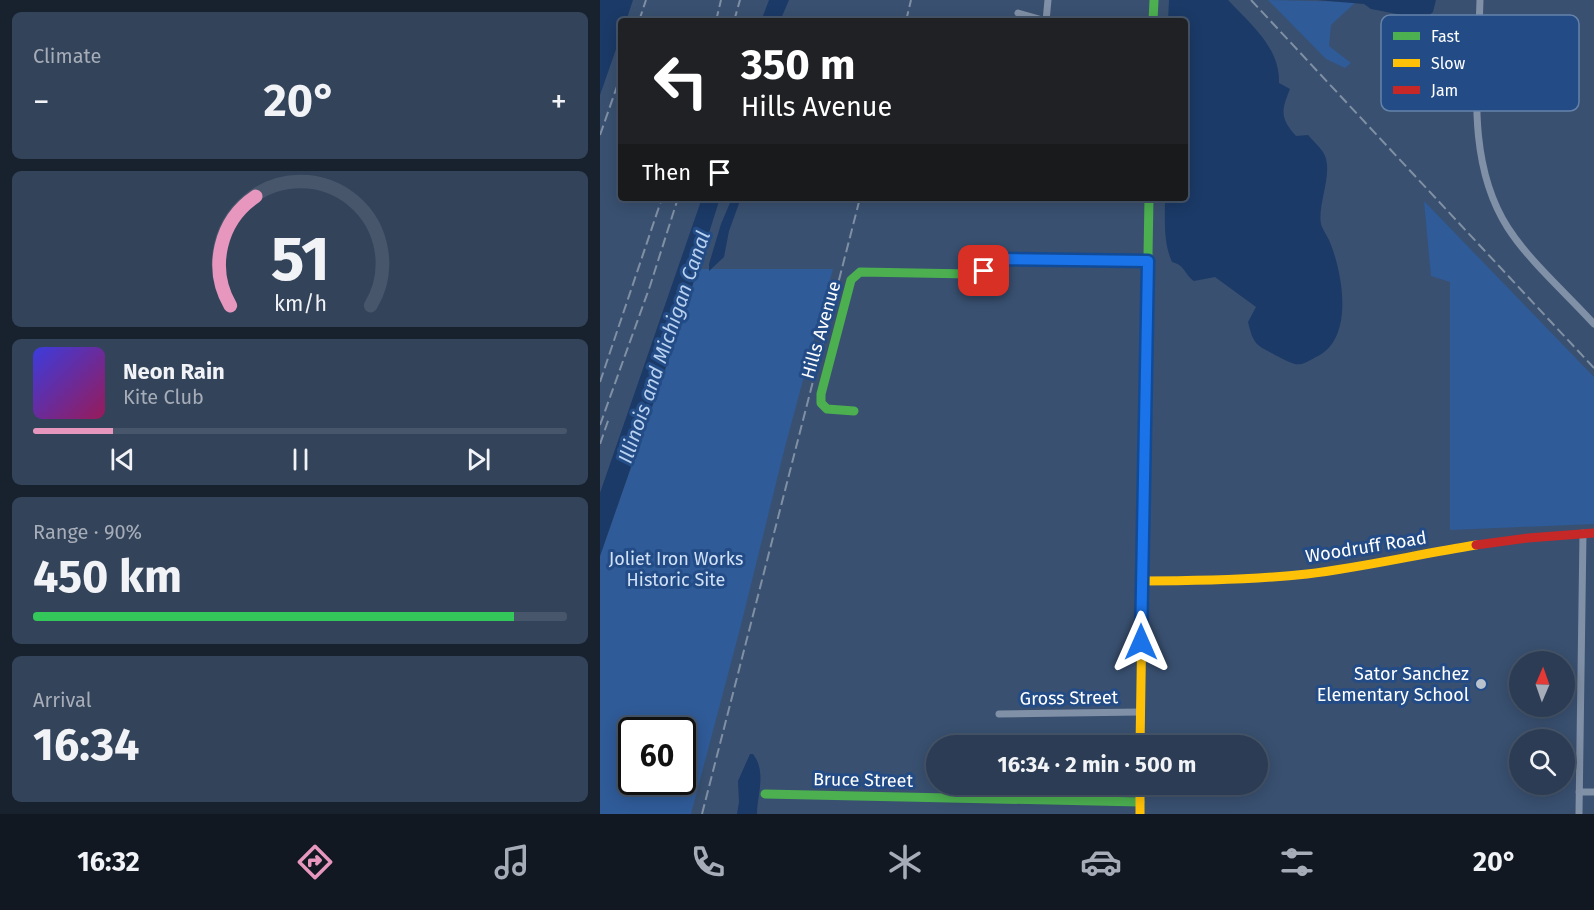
<!DOCTYPE html>
<html lang="en">
<head>
<meta charset="utf-8">
<style>
  body { margin:0; font-family:"Fira Sans",sans-serif; background:#33435a; color:#f1f3f6; height:100vh; display:flex; flex-direction:column; font-size:22px; white-space:nowrap }
  * { box-sizing:border-box; margin:0 }
  p { font-size:20px; color:#a6adb8 }
  .icon { flex:none; width:33px; height:33px; fill:none; stroke:currentColor; stroke-width:2; stroke-linecap:round; stroke-linejoin:round }
  .map { position:relative; flex:1; overflow:hidden }
  .drawer { display:flex; flex-direction:column; gap:12px; padding:12px; background:#18212e; width:600px }
  .drawer>* { flex:none }
  .top-card { position:absolute; left:18px; top:18px; width:570px; height:183px; border-radius:6px; box-shadow:0 3px 15px #0003,0 0 0 2px #47566b; background:#202124; color:#fff; overflow:hidden }
  .needle { width:39px; rotate:2deg }
  .tools { position:absolute; left:909px; top:651px; display:grid; gap:12px }
  .tools a { display:grid; place-items:center; width:66px; height:66px; border-radius:50%; background:#2b3c54; box-shadow:0 3px 15px #0003,0 0 0 2px #47566b; font-size:30px }
  .speed { position:absolute; left:18px; top:717px; display:flex; gap:12px; font-size:30px; font-weight:700; text-align:center }
  .speed>* { display:grid; place-content:center; width:78px; height:78px; border-radius:50%; background:#2b3c54; box-shadow:0 3px 15px #0003,0 0 0 2px #47566b; line-height:1 }
  .speed .limit { border:3px solid #111; border-radius:9px; background:#fff; color:#111 }
  .pin { position:absolute; display:grid; place-items:center; width:51px; height:51px; color:#fff; margin:-26px; border-radius:12px; box-shadow:0 3px 9px #0006 }
  .me { position:absolute; width:66px; margin:-33px; rotate:0deg; stroke-linejoin:round; filter:drop-shadow(0 0 4px #0008) }
  .turn { display:flex; align-items:center; gap:21px; height:126px; padding:0 24px; font-size:27px }
  .turn .icon { width:78px; height:78px; stroke-width:2.5 }
  .turn b { display:block; font-size:42px; line-height:51px }
  .then { display:flex; align-items:center; height:57px; padding:0 24px; background:#0003; gap:12px; font-size:22px }
  .big { font-size:45px; font-weight:700; line-height:1.1 }
  .drawer .tile { flex:1; display:flex; flex-direction:column; justify-content:center; gap:9px; min-width:0; padding:0 21px; border-radius:9px; background:#33435a }
  .drawer .dial { align-items:center; gap:0 }
  .dial svg { height:156px; overflow:visible; fill:none; stroke:#47566b; stroke-width:7; stroke-linecap:round; text-anchor:middle }
  .dial text { fill:#f1f3f6; stroke:none }
  .song { display:flex; align-items:center; gap:18px }
  .cover { width:72px; height:72px; border-radius:9px; background:linear-gradient(135deg,hsl(240 70% 55%),hsl(330 70% 35%)) }
  .played { height:6px; border-radius:3px; background:linear-gradient(90deg,#e797bd 15%,#47566b 15%) }
  .keys { display:flex; justify-content:space-around; direction:ltr }
  .heat { display:flex; justify-content:space-between; align-items:center; font-size:33px; direction:ltr }
  .charge { height:9px; border-radius:4px; background:linear-gradient(90deg,#34c759 90%,#47566b 0) }
  .trip { position:absolute; left:326px; top:735px; width:342px; height:60px; border-radius:30px; background:#2b3c54; box-shadow:0 3px 15px #0003,0 0 0 2px #47566b; font-weight:700; line-height:60px; text-align:center }
  .tabs { display:flex; height:96px; justify-content:space-around; align-items:center; background:#111822; color:#a6adb8 }
  .tabs .icon { width:42px; height:42px }
  .tabs .on { color:#e797bd }
  .tabs b { font-size:27px; color:#f1f3f6 }
  main { display:flex; flex:1; min-height:0 }
  .map>svg:first-child { display:block }
  .green { fill:#2f5b98; fill-rule:evenodd }
  .water { fill:#1b3a67 }
  .lines { fill:none; stroke-linecap:round; stroke-linejoin:round }
  .street { stroke:#8090a6; stroke-width:7 }
  .fast { stroke:#4caf50; stroke-width:9 }
  .slow { stroke:#ffc107; stroke-width:9 }
  .jam { stroke:#c62828; stroke-width:9 }
  .rail { stroke:#8090a4; stroke-width:2; stroke-dasharray:10 4.5; stroke-linecap:butt }
  .route-casing { stroke:#114b97; stroke-width:15 }
  .route { stroke:#1a73e8; stroke-width:10 }
  .poi-dot { fill:#bac2cd; stroke:#234c86; stroke-width:2 }
  .labels { text-anchor:middle; stroke-width:6; stroke-linejoin:round; paint-order:stroke }
  .street-label { font-size:18px; fill:#fff; stroke:#234c86 }
  .park-label { font-size:18px; fill:#d1e1f7; stroke:#234c86 }
  .poi-label { font-size:18px; fill:#fff; stroke:#234c86; text-anchor:end }
  .water-label { font-size:20px; font-style:italic; fill:#b9d1f0; stroke:#234c86 }
  .key { fill:#234c86; stroke:#6582aa; stroke-width:1.5 }
  .key-label { font-size:16px; fill:#fff }
</style>
</head>
<body>
<main>
<section class="drawer">
<div class="tile"><p>Climate</p>
<div class="heat"><a>−</a><b class="big">20°</b><a>+</a></div>
</div>
<div class="tile dial"><svg viewBox="0 0 100 80">
<path d="M14 69A42 42 0 1 1 86 69"/>
<path d="M14 69A42 42 0 0 1 27 13" stroke="#e797bd"/>
<text x="50" y="56" font-size="32" font-weight="700">51</text>
<text x="50" y="72" font-size="11">km/h</text>
</svg></div>
<div class="tile">
<div class="song"><i class="cover"></i><div><b>Neon Rain</b><p>Kite Club</p></div></div>
<div class="played"></div>
<div class="keys"><svg class="icon" aria-label="previous" viewBox="0 0 24 24"><path d="M18 5L8 12l10 7zM5 5v14"/></svg><svg class="icon" aria-label="pause" viewBox="0 0 24 24"><path d="M8 5v14M16 5v14"/></svg><svg class="icon" aria-label="next" viewBox="0 0 24 24"><path d="M6 5l10 7-10 7zM19 5v14"/></svg></div>
</div>
<div class="tile"><p>Range · 90%</p><b class="big">450 km</b><div class="charge"></div></div>
<div class="tile"><p>Arrival</p><b class="big">16:34</b></div>
</section>
<div class="map">
<svg width="994" height="814" viewBox="0 0 994 814">
  <rect width="100%" height="100%" fill="#395070"/>
  <path class="green" d="M668 0 756 2 731 25 729 46 751 63 745 68 726 59Z
    M824 201 994 377V524L850 530V282L831 276Z
    M98 269H233L185 447 141 625 91 814H0V556L74 344ZM32 730H82V782H32Z"/>
  <path class="water" d="M0 0H33L26 21H21V35L0 95Z
    M169 0H189L180 21H161Z
    M569 0H628C651 25 680 47 679 83L690 89C681 111 680 118 696 136L708 135C713 141 719 146 723 152 735 170 717 204 721 224 723 231 729 238 731 245 743 276 753 335 720 355 699 366 700 368 679 357 658 345 654 348 648 322L656 307 615 277 594 281C584 274 585 265 572 262 563 242 565 219 565 198H585V21H568Z
    M717 0H836L833 12 822 21 808 20 802 15 771 9 764 4Z
    M102 198H120L74 344 0 556V493Z
    M132 198H141L129 231 124 257 109 271V264L121 224Z
    M150 754H153C167 772 157 795 157 814H137L139 802 138 781Z"/>
  <g class="lines">
    <path class="street" d="M880 0C878 76 865 161 908 228 930 262 967 294 994 324
      M418 13 446 21 448 0
      M399 714 540 712
      M979 792H994
      M979 814 983 533"/>
    <path class="fast" d="M553 21 554 0
      M254 411 227 409 221 403V394L251 280 260 272 371 274 384 271 403 259 451 260
      M545 427 549 198
      M165 794 540 802"/>
    <path class="slow" d="M451 260 548 261
      M541 581C596 581 652 580 707 574 764 567 819 554 876 545
      M540 746 545 427
      M540 784V814"/>
    <path class="jam" d="M876 545 928 538 994 533"/>
    <path class="rail" d="M651 0 994 368
      M39 21 46 0
      M116 21 121 0
      M134 21 140 0
      M306 21 311 0
      M0 135 21 75
      M0 382 62 198
      M0 425 50 286 78 198
      M0 444 9 418
      M102 814 260 198"/>
  </g>
  <g class="lines">
    <g class="route-casing">
      <path id="route" d="M384 271 403 259 548 261 541 642"/>
    </g>
    <use href="#route" class="route"/>
  </g>
  <circle class="poi-dot" cx="881" cy="684" r="6"/>
  <g class="labels">
    <g class="street-label">
      <text transform="translate(221 330) rotate(-74)" y="6">Hills Avenue</text>
      <text transform="translate(766 547) rotate(-9)" y="6">Woodruff Road</text>
      <text transform="translate(469 698) rotate(-1)" y="6">Gross Street</text>
      <text transform="translate(263 780) rotate(1)" y="6">Bruce Street</text>
    </g>
    <g class="park-label">
      <text x="76" y="565">Joliet Iron Works<tspan x="76" dy="21">Historic Site</tspan></text>
    </g>
    <g class="poi-label">
      <text x="869" y="680">Sator Sanchez<tspan x="869" dy="21">Elementary School</tspan></text>
    </g>
    <g class="water-label">
      <text transform="translate(64 347) rotate(-71)" y="7">Illinois and Michigan Canal</text>
    </g>
  </g>
  <rect x="781" y="15" width="198" height="96" rx="9" class="key"/>
  <rect x="793" y="32" width="27" height="8" fill="#4caf50"/>
  <rect x="793" y="59" width="27" height="8" fill="#ffc107"/>
  <rect x="793" y="86" width="27" height="8" fill="#c62828"/>
  <g class="key-label">
    <text x="831" y="42">Fast</text>
    <text x="831" y="69">Slow</text>
    <text x="831" y="96">Jam</text>
  </g>
</svg>
<div class="tools">
<a><svg class="needle" viewBox="-14 -14 28 28"><path d="M0-13l5 13h-10z" fill="#e53935"/><path d="M0 13l5-13h-10z" fill="#a6adb8"/></svg></a>
<a><svg class="icon" aria-label="search" viewBox="0 0 24 24"><circle cx="10" cy="10" r="6"/><path d="M15 15l6 6"/></svg></a>
</div>
<div class="speed"><div class="limit">60</div></div>
<div class="pin" style="left:384px;top:271px;background:#d93025"><svg class="icon" aria-label="arrive" viewBox="0 0 24 24"><path d="M6 21V4h12l-3 4 3 4H6"/></svg></div>
<svg class="me" style="left:541px;top:642px" viewBox="-20 -20 40 40"><path d="M0-17L14 15 0 8-14 15z" fill="#1a73e8" stroke="#fff" stroke-width="4"/></svg>
<div class="trip">16:34 · 2 min · 500 m</div>
<div class="top-card">
<div class="turn"><svg class="icon" aria-label="left" viewBox="0 0 24 24"><path d="M17 20v-9H6M10 6l-5 5 5 5"/></svg><div><b>350 m</b>Hills Avenue</div></div>
<div class="then">Then<svg class="icon" aria-label="arrive" viewBox="0 0 24 24"><path d="M6 21V4h12l-3 4 3 4H6"/></svg></div>
</div>
</div>
</main>
<nav class="tabs">
<b>16:32</b>
<svg class="icon on" aria-label="directions" viewBox="0 0 24 24"><path d="M12 3l9 9-9 9-9-9zM9 14v-3h6M13 9l2 2-2 2"/></svg>
<svg class="icon" aria-label="music" viewBox="0 0 24 24"><path d="M9 18V5l10-2v13"/><circle cx="6" cy="18" r="3"/><circle cx="16" cy="16" r="3"/></svg>
<svg class="icon" aria-label="phone" viewBox="0 0 24 24"><path d="M5 4h4l2 5-3 2q2 4 5 5l2-3 5 2v4C11 20 4 13 5 4z"/></svg>
<svg class="icon" aria-label="climate" viewBox="0 0 24 24"><path d="M12 3v18M4 7l16 10M4 17L20 7"/></svg>
<svg class="icon" aria-label="car" viewBox="0 0 24 24"><path d="M5 17H2v-5l4-1 3-4h7l3 4 3 1v5h-3M9 17h6M6 11h13"/><circle cx="7" cy="17" r="2"/><circle cx="17" cy="17" r="2"/></svg>
<svg class="icon" aria-label="filters" viewBox="0 0 24 24"><path d="M4 7h16M4 17h16"/><circle cx="9" cy="7" r="2"/><circle cx="15" cy="17" r="2"/></svg>
<b>20°</b>
</nav>
</body>
</html>
